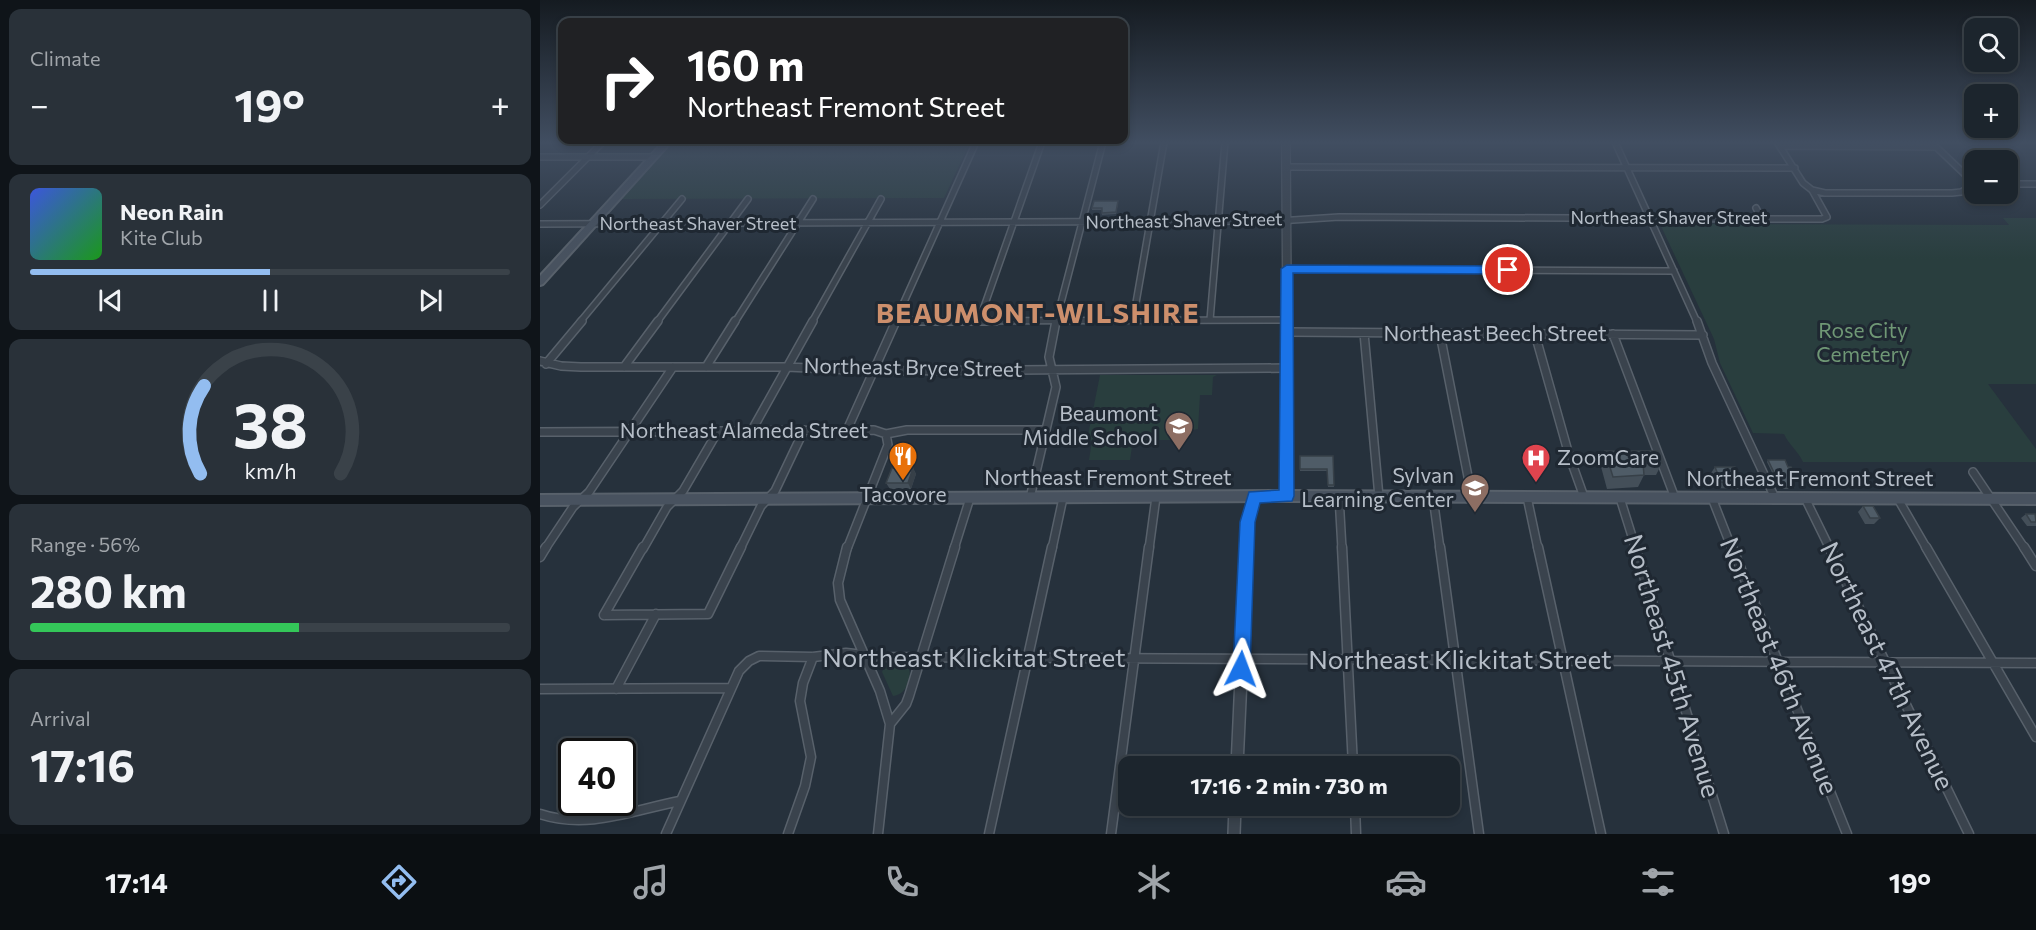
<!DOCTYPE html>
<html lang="en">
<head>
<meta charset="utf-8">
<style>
  body { margin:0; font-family:Commissioner,sans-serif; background:#293139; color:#f1f3f6; height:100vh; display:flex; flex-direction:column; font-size:22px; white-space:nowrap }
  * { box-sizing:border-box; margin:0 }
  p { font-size:20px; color:#a0a5aa }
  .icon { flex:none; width:33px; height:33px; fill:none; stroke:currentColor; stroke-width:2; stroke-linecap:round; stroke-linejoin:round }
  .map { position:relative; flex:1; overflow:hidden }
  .drawer { display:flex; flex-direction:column; gap:9px; padding:9px; background:#0f1419; width:540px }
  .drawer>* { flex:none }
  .top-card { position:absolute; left:18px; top:18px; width:570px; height:126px; border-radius:12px; box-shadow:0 3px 9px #0003,0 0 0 2px #3a4249; background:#202124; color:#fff; overflow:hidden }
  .controls { position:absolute; left:1424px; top:18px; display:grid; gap:12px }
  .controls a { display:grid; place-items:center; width:54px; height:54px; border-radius:12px; background:#1c252d; box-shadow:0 3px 9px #0003,0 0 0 2px #3a4249; font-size:30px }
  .speed { position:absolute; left:18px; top:738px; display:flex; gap:12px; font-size:30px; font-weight:700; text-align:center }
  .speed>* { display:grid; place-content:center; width:78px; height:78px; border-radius:50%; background:#1c252d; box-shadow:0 3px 9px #0003,0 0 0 2px #3a4249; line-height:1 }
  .speed .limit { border:3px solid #111; border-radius:9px; background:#fff; color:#111 }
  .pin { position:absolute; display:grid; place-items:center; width:51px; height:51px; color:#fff; margin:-26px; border:3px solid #fff; border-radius:50%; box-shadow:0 2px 6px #0007 }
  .me { position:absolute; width:66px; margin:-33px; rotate:3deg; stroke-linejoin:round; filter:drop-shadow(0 0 4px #0008) }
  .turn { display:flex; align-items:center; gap:21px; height:126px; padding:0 30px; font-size:27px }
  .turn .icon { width:78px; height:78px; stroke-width:2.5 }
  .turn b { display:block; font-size:42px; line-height:51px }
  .big { font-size:45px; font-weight:700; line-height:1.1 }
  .drawer .widget { flex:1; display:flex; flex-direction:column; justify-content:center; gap:9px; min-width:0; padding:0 21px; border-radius:12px; background:#293139 }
  .drawer .dial { align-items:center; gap:0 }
  .dial svg { height:156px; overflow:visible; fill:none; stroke:#3a4249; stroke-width:7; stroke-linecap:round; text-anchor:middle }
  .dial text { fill:#f1f3f6; stroke:none }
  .song { display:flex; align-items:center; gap:18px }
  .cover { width:72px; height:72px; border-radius:9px; background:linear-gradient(135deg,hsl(230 70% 55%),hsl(120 70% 35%)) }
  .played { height:6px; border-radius:3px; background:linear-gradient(90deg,#93bdf0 50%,#3a4249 50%) }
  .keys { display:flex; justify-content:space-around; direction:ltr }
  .heat { display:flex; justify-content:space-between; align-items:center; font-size:33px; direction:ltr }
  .charge { height:9px; border-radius:4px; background:linear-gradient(90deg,#34c759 56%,#3a4249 0) }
  .trip { position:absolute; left:578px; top:756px; width:342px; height:60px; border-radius:12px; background:#1c252d; box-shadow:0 3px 9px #0003,0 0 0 2px #3a4249; font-weight:700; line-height:60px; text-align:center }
  .dock { display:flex; height:96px; justify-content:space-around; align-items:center; background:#0b0f12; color:#a0a5aa }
  .dock .icon { width:42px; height:42px }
  .dock .on { color:#93bdf0 }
  .dock b { font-size:27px; color:#f1f3f6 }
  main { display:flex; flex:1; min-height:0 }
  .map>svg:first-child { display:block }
  .green { fill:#293e3e }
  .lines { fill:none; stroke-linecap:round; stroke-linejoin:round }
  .minor-far2-casing { stroke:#58616b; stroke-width:8 }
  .minor-far1-casing { stroke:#58616b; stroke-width:10 }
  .minor-casing { stroke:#58616b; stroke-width:11 }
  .tertiary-far2-casing { stroke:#58616b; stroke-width:10 }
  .tertiary-far1-casing { stroke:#58616b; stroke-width:12 }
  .tertiary-casing { stroke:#58616b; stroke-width:14 }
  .secondary-casing { stroke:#58616b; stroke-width:4 }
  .minor-far2 { stroke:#3a434d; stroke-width:5 }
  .minor-far1 { stroke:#3a434d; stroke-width:7 }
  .minor { stroke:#3a434d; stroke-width:8 }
  .tertiary-far2 { stroke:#3a434d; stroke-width:8 }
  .tertiary-far1 { stroke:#3a434d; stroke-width:9 }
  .tertiary { stroke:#3a434d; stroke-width:11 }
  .secondary { fill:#48525f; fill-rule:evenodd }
  .wall { fill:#444f59 }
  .shaded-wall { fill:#374048 }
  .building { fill:#4f5c67; stroke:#374048; stroke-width:1.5 }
  .route { fill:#1a73e8; stroke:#114b97; stroke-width:1.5 }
  .labels { text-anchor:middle; stroke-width:6; stroke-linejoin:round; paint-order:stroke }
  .far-street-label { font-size:18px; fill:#b6bec8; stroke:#1f2832 }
  .park-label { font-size:21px; fill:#6f9775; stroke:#1f2832 }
  .street-label { font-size:21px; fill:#b6bec8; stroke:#1f2832 }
  .poi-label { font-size:21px; fill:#b6bec8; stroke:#1f2832; text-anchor:end }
  .near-street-label { font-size:26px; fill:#b6bec8; stroke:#1f2832 }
  .district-label { font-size:27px; font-weight:bold; letter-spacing:1.5px; fill:#cd8f6c; stroke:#1f2832 }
</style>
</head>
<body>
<main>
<section class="drawer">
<div class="widget"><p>Climate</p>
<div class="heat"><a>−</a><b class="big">19°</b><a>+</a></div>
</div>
<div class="widget">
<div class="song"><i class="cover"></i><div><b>Neon Rain</b><p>Kite Club</p></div></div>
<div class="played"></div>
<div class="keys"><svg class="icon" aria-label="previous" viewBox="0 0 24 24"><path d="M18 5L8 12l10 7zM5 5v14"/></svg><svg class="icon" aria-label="pause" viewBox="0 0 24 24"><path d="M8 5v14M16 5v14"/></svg><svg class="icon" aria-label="next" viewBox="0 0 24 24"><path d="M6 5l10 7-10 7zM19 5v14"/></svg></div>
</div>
<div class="widget dial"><svg viewBox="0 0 100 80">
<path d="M14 69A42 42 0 1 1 86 69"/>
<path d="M14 69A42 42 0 0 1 16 24" stroke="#93bdf0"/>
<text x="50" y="56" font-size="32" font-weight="700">38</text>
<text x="50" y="72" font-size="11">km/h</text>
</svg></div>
<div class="widget"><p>Range · 56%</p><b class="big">280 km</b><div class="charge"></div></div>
<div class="widget"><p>Arrival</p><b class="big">17:16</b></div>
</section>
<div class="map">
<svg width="1496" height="834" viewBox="0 0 1496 834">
  <rect width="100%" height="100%" fill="#26313c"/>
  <path class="green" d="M133 142H430L404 198 82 199Z
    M1463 218H1496V384H1448L1496 449V462H1263C1258 451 1249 445 1244 434L1213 433 1180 363 1174 339 1120 224 1469 225Z
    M560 375H677L673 377 672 395H660L658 429 653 430 652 434 642 437 641 440H593L590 460H549L552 441 547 440Z
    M357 661 367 664C374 675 367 695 353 696L342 672 345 665Z"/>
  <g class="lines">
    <g class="minor-far2-casing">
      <path id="minor-far2" d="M1075 142 1157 322
        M1391 142 1434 183
        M1240 146 1396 147
        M0 157H113
        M746 167 1255 168
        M1467 184H1496
        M1272 190 1285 193H1412L1421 192 1434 185
        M0 205 63 142
        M1216 208 1222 219
        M0 224 738 221 799 217 1222 219H1282L1287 217 1272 190 1263 183 1237 142
        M747 269 1134 271
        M593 320 624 142
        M670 320 685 142
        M356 321 747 320
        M439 321 502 142
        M40 322 142 199
        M117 322 208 199
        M195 322 273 199
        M272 322 341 199
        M355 322 436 142
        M516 322 563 142"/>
    </g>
    <g class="minor-far1-casing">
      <path id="minor-far1" d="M356 321H456
        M1157 321 1172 363 1235 498
        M747 332 1163 335
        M824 333 839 497
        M900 334 932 497
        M995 334 1029 455 1044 497
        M1073 334 1135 498
        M0 361 21 366 41 367H247L333 371 748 368
        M6 364 42 321
        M84 367 118 321
        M166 367 195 321
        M212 430 273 321
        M307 430 356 321
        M0 432 334 430 346 434 348 445 307 549
        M346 434 367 430H506
        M1433 472 1485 549
        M799 496 802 549
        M893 497 900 549
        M987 497 998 549
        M490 498 516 387 509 357 516 321
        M1080 498 1096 549
        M1172 498 1192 549
        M1265 498 1290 549
        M1358 499 1387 549
        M5 549 33 507 49 492 133 367
        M103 549 127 507 143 491 178 431
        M200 549 221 506 235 491 264 430
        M414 549 430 498
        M512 549 523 498
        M609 549 616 497"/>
    </g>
    <g class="minor-casing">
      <path id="minor" d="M307 547 298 583 300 600 340 691 350 724 338 834
        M802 547 813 766
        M900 547 939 834
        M998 547 1061 834
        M1095 547 1184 834
        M1192 547 1307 834
        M1289 547 1429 834
        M1386 547 1496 737
        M1484 547 1496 566
        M0 557 6 547
        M64 615 168 614 201 547
        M64 615 103 547
        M0 689 191 688
        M76 689 116 614
        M350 724 366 704 369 696 415 547
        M815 806 816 834
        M0 814C48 830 93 810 140 801
        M126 834 199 671 209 661 219 656 273 657 306 653 341 657 1496 663
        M248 834 265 786 271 757 260 701 263 683 273 657
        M449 834 512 547
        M571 834 609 547"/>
    </g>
    <g class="tertiary-far2-casing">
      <path id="tertiary-far2" d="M746 142 747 322"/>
    </g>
    <g class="tertiary-far1-casing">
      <path id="tertiary-far1" d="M747 321V496
        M707 549 708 522 714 496"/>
    </g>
    <g class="tertiary-casing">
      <path id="tertiary" d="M697 766 707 547
        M694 834 695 806"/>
    </g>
    <g class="secondary-casing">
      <path id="secondary" d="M123 142H131L3 284 0 285V276Z
        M747 491 1496 494V504L747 501 0 505V495Z"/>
    </g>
    <use href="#minor-far2" class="minor-far2"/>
    <use href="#minor-far1" class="minor-far1"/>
    <use href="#minor" class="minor"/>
    <use href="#tertiary-far2" class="tertiary-far2"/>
    <use href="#tertiary-far1" class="tertiary-far1"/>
    <use href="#tertiary" class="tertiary"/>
    <use href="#secondary" class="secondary"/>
  </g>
  <path class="wall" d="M578 203 576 214 562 215V210H552V208Z
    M1065 451 1122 463 1116 475H1104L1098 487 1067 489 1060 463Z
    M760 456H793L794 487H788L787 471H760Z
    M1228 460 1252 484 1254 487 1252 489H1240L1227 462Z
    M1175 467 1202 483 1198 489 1177 488 1171 473Z
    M373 468 376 474 371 489H350L346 483Z
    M1323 506 1340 518 1334 524H1325L1318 512Z
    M1486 514 1496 522V526H1487L1481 518Z"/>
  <path class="shaded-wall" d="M373 468 376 474 371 489 368 483Z"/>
  <path class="building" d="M554 201H578L576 212 562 213V208H552Z
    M1065 451H1118L1122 463H1103L1104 475 1073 477Z
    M760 456H793L794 485H788L787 469H760Z
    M1228 460H1245L1248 467H1251L1256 478 1252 484 1254 487H1241Z
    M1175 467H1195L1202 483 1181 482Z
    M352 468H373L368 483H346Z
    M1323 506H1333L1340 518H1330Z
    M1486 514H1495L1496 522H1491Z"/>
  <linearGradient id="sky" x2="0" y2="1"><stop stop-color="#151b21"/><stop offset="0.55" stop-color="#414e61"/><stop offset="1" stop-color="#414e61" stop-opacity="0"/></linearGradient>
  <rect width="1496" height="259" fill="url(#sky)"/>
  <path class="route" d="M747 265 968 266 974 270 968 274 753 273 754 496 752 501 720 503 715 522 710 669 707 675 701 677 695 675 693 669 700 522 709 492 739 490 741 269Z"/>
  <defs>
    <g id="school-pin" transform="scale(1.5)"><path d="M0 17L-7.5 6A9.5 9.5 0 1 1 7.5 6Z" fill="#8d6e63" stroke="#1f2832"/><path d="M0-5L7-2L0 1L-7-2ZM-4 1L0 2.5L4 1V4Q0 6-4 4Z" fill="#fff"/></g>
    <g id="restaurant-pin" transform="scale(1.5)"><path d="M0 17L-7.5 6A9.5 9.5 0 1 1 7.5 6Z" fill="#e8710a" stroke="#1f2832"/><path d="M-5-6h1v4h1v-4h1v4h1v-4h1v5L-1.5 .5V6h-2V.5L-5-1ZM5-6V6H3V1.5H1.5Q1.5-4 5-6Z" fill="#fff"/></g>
    <g id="hospital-pin" transform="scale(1.5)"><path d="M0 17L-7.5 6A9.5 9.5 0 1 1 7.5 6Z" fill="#e0444e" stroke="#1f2832"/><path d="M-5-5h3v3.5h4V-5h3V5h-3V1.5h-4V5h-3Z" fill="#fff"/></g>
  </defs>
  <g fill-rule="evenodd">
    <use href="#school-pin" x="639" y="426"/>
    <use href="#restaurant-pin" x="363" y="456"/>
    <use href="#hospital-pin" x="996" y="458"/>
    <use href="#school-pin" x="935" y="488"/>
  </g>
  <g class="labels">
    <g class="far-street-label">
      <text x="1129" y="224">Northeast Shaver Street</text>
      <text transform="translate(644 221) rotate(-1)" y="6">Northeast Shaver Street</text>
      <text x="158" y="230">Northeast Shaver Street</text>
    </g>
    <g class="park-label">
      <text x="1323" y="338">Rose City<tspan x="1323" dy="24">Cemetery</tspan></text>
    </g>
    <g class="street-label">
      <text x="955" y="341">Northeast Beech Street</text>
      <text transform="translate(373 368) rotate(1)" y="7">Northeast Bryce Street</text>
      <text x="204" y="438">Northeast Alameda Street</text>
      <text x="568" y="485">Northeast Fremont Street</text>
      <text x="1270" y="486">Northeast Fremont Street</text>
    </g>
    <g class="poi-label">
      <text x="618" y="421">Beaumont<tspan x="618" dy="24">Middle School</tspan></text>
      <text x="1017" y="465" text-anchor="start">ZoomCare</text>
      <text x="914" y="483">Sylvan<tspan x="914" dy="24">Learning Center</tspan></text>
      <text x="363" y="502" text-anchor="middle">Tacovore</text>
    </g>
    <g class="near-street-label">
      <text x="434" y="667">Northeast Klickitat Street</text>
      <text x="920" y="669">Northeast Klickitat Street</text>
      <text transform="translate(1132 666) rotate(73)" y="9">Northeast 45th Avenue</text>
      <text transform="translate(1239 666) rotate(68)" y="9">Northeast 46th Avenue</text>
      <text transform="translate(1347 666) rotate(64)" y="9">Northeast 47th Avenue</text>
    </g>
    <g class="district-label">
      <text x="498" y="323">BEAUMONT-WILSHIRE</text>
    </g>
  </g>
</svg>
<div class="controls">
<a><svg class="icon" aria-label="search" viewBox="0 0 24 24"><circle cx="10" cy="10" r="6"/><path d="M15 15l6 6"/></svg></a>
<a>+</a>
<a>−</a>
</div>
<div class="speed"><div class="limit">40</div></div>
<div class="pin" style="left:968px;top:270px;background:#d93025"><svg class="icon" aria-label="arrive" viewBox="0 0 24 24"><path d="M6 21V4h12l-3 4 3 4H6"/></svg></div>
<svg class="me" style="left:701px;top:669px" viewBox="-20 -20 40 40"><path d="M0-17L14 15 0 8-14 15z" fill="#1a73e8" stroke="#fff" stroke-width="4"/></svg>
<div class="trip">17:16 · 2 min · 730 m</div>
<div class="top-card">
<div class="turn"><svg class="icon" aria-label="right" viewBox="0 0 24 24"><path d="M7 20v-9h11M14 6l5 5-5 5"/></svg><div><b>160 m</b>Northeast Fremont Street</div></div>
</div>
</div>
</main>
<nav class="dock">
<b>17:14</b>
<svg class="icon on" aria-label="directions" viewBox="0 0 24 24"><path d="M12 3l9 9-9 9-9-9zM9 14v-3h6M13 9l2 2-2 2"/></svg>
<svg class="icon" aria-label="music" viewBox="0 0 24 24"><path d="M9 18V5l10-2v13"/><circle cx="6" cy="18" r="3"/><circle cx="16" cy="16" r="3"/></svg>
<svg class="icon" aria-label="phone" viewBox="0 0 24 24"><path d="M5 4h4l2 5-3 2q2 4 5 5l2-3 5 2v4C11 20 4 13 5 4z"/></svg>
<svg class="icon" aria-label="climate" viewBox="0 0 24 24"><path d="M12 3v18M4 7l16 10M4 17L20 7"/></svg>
<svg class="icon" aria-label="car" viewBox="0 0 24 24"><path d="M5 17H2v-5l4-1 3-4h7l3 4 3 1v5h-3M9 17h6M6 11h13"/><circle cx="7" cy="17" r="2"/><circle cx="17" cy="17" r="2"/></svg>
<svg class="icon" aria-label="filters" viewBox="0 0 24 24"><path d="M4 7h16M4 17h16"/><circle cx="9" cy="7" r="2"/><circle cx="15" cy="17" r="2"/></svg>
<b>19°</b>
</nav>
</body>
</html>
